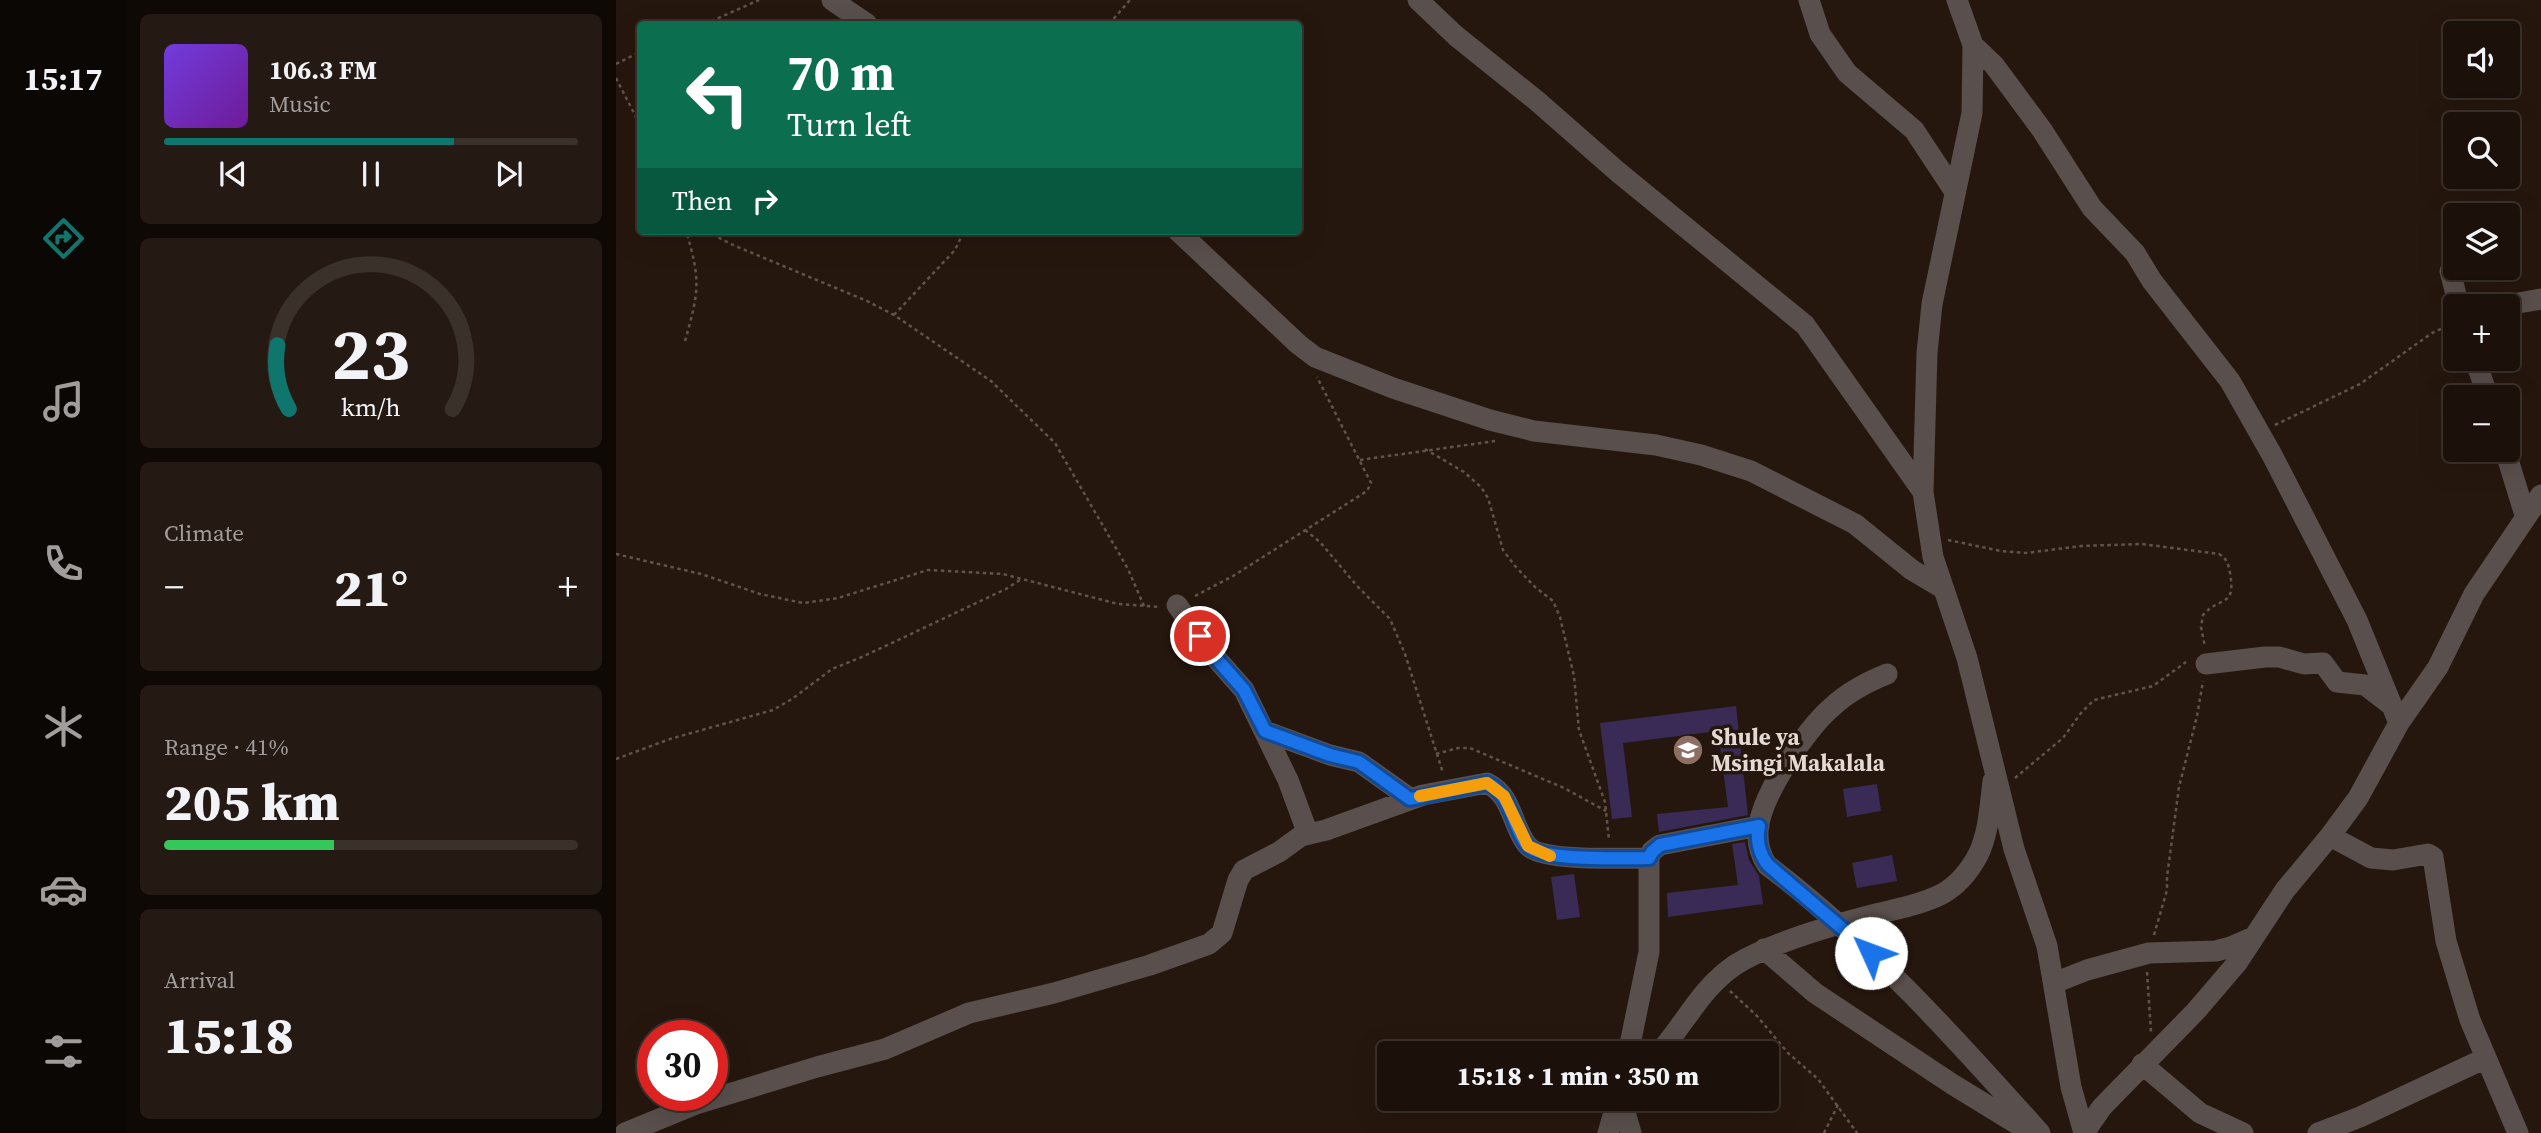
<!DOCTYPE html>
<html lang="en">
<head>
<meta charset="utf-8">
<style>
  body { margin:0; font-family:"Source Serif 4",serif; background:#251a13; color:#f1f3f6; height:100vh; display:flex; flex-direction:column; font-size:26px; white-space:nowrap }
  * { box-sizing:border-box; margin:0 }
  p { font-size:23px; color:#a09d9c }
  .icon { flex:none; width:38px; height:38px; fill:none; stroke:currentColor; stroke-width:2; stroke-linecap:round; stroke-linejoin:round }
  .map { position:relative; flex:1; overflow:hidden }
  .panel { display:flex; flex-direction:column; gap:14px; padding:14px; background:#0f0906; width:490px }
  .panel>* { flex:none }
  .hud { position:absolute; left:21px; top:21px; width:665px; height:214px; border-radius:7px; box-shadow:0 7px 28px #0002,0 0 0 2px #3a312b; background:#0b6e4f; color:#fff; overflow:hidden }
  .tools { position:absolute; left:1827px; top:21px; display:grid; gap:14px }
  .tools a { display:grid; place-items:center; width:77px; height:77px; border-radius:7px; background:#1c110a; box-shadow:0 7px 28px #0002,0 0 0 2px #3a312b; font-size:35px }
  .speed { position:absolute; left:21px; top:1020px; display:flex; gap:14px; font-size:35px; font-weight:700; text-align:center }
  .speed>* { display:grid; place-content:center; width:91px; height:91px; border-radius:50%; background:#1c110a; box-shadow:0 7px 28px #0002,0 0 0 2px #3a312b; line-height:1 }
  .speed .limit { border:10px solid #d22; background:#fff; color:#111 }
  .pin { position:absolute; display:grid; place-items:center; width:60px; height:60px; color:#fff; margin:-30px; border:4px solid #fff; border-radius:50%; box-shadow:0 2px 7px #0007 }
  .me { position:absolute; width:77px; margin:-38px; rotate:313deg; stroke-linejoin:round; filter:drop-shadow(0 0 5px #0008) }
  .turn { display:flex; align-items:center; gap:24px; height:147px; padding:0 35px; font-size:32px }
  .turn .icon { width:91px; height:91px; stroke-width:2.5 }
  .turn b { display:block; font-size:49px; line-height:60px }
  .then { display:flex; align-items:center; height:66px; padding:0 35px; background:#0003; gap:14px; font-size:26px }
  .big { font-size:52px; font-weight:800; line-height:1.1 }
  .panel .card { flex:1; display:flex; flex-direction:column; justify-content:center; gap:10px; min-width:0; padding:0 24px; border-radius:10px; background:#251a13 }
  .panel .dial { align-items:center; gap:0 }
  .dial svg { height:182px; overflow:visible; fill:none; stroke:#3a312b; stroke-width:7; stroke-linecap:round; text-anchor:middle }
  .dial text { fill:#f1f3f6; stroke:none }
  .song { display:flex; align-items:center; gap:21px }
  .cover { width:84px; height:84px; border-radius:10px; background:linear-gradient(135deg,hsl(260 70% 55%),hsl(280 70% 35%)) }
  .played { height:7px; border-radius:4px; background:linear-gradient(90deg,#0f766e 70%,#3a312b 70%) }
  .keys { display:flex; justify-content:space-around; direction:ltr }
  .heat { display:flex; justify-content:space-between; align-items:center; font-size:38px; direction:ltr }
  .charge { height:10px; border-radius:5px; background:linear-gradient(90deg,#34c759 41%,#3a312b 0) }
  .trip { position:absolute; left:761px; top:1041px; width:402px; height:70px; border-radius:7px; background:#1c110a; box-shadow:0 7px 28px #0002,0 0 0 2px #3a312b; font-weight:800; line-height:70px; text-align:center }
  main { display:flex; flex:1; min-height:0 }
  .menu { display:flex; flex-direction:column; width:126px; justify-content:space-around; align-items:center; background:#0b0704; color:#a09d9c }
  .menu .icon { width:49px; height:49px }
  .menu .current { color:#0f766e }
  .menu b { font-size:32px; color:#f1f3f6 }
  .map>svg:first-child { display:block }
  .building { fill:#392b56 }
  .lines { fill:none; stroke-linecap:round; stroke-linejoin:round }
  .path { stroke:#61534b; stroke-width:2.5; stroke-dasharray:3.5 3.5; stroke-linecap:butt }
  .minor { stroke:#594f4c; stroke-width:21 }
  .route-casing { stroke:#114b97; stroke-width:18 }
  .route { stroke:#1a73e8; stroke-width:12 }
  .slow { stroke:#f59e0b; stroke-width:12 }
  .labels { text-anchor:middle; stroke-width:7; stroke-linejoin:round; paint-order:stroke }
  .poi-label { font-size:23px; font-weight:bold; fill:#e4d9d3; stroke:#26170e; text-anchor:start }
</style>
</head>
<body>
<main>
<nav class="menu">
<b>15:17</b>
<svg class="icon current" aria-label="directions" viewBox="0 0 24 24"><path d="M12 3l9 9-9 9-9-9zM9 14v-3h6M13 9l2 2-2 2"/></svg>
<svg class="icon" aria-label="music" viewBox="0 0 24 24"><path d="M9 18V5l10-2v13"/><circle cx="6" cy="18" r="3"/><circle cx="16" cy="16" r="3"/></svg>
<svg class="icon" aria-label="phone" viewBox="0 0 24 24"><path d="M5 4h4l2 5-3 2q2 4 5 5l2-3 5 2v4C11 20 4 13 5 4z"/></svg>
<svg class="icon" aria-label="climate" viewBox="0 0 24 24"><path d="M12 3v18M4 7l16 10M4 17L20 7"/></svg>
<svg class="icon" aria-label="car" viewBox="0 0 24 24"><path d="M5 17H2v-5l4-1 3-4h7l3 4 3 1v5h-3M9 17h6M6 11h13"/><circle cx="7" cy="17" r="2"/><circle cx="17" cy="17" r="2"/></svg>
<svg class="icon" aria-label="filters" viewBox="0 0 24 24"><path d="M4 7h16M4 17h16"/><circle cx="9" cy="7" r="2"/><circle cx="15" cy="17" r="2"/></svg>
</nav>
<section class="panel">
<div class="card">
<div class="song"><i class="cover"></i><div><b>106.3 FM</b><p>Music</p></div></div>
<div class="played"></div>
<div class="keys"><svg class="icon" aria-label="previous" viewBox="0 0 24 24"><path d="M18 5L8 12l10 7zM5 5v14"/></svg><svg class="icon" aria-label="pause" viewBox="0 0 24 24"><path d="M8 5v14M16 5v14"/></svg><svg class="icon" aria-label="next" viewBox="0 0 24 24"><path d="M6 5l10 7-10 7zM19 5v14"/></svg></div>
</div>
<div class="card dial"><svg viewBox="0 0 100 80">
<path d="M14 69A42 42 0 1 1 86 69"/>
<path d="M14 69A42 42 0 0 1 9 41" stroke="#0f766e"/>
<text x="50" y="56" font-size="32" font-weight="700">23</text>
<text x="50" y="72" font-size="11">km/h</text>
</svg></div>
<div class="card"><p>Climate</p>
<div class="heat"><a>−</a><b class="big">21°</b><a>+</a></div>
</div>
<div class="card"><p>Range · 41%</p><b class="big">205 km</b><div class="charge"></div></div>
<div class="card"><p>Arrival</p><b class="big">15:18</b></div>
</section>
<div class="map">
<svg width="1925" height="1133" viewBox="0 0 1925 1133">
  <rect width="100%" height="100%" fill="#26170e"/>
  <path class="building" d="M1120 706 1132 815 1043 832 1041 814 1112 807 1102 731 1007 743 1016 817 996 819 984 723Z
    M1261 784 1265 811 1231 817 1227 789Z
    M1129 842 1133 860 1143 876 1147 904 1052 917 1051 893 1122 885 1116 844Z
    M1276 855 1281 881 1241 888 1236 863Z
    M958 874 964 917 941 920 935 877Z"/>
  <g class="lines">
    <path class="path" d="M89 24 143 0
      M493 24 514 0
      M0 64 24 52
      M0 78 24 125
      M90 231 117 245 251 301 278 315 375 381 439 443 512 569 528 606
      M278 315 339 250 348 231
      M69 341C83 292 85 280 70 231
      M1659 425 1744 384 1816 333 1838 323
      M809 449 848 472 865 487 872 498 887 550 899 566 919 587 937 601 944 617 958 676 963 730 989 802 993 840
      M744 460 879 441
      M689 530 704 542 741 586 774 619 789 654 827 773
      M1332 540 1385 551 1410 553 1465 546 1526 544 1603 554C1611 559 1612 563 1614 573 1620 608 1605 595 1587 615L1585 627 1589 647
      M0 554 85 574 144 594 187 603 222 598 312 570 387 574 502 604 543 607
      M579 596 617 576 751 491 755 483 701 377
      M820 754 842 748H854L948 788 990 811
      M0 759 54 739 157 710 176 699 216 669 246 657 390 589 404 580
      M1399 778 1447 738 1465 713 1478 700 1537 686 1570 662
      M1538 935 1551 890V877L1563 787 1581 716 1587 681
      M1531 972 1535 1032
      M1114 991 1141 1016 1172 1053 1202 1079 1241 1133
      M1208 1133 1222 1105"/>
    <path class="minor" d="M216 0 251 24
      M802 0 840 36 921 101 1002 172 1189 325 1307 492
      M1193 0 1204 34 1231 73 1298 130 1339 192
      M1341 0 1357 45 1356 113 1316 304 1311 353 1307 492 1317 557 1351 658 1398 849 1431 946 1455 1087 1468 1133
      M1357 45 1378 65 1426 130 1476 208 1519 253 1536 281 1614 381 1656 455 1741 620 1783 723
      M562 231 682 344 699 357 777 388 874 420 918 431 1040 445 1085 455 1135 471 1239 524 1296 570 1328 589
      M1834 271 1843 306
      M1885 306 1925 299
      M1859 359 1872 397
      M1889 450 1909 515
      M561 605 599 657 628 690 672 780 692 834
      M1590 664 1649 657H1663L1688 664 1707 663 1721 682 1749 685 1775 705
      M1271 674C1251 682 1232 692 1216 707 1190 729 1141 800 1142 835 1142 846 1145 856 1151 865 1253 942 1339 1038 1424 1133
      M649 731 714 755 743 762 795 799
      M1714 836 1755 858 1777 860 1812 854 1817 857 1830 941 1854 1020 1902 1133
      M1148 949 1199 993 1336 1084 1411 1130
      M1438 983 1471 970 1533 953 1600 951 1615 947 1638 937
      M1012 1054 1033 952V858L1036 851 1044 845 1143 826
      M1042 1054C1069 1024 1085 988 1119 965 1156 942 1217 925 1260 914 1282 909 1306 904 1326 894 1342 885 1354 870 1362 855 1373 833 1374 805 1377 781
      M1526 1064 1584 1113 1627 1133
      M1005 1099 1015 1133
      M9 1133 80 1104 201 1067 269 1049 353 1013 438 993 534 965 593 944 606 933 622 880 628 870 663 852 685 836 710 830 807 795 871 783C897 796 895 824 911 845 924 862 1010 858 1033 858
      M992 1133 1002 1099
      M1468 1133 1486 1107 1579 1012 1621 963 1669 890 1714 836 1742 798 1783 723 1822 667 1858 594 1925 495
      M1702 1133 1744 1117 1870 1058"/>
  </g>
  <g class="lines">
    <g class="route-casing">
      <path id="route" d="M584 636 599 657 628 690 649 731 714 755 743 762 794 799 871 783C897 796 895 824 911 845 924 862 1010 858 1033 858L1036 852 1044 845 1143 826C1140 839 1143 854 1152 865L1255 953"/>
    </g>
    <use href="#route" class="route"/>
    <path class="slow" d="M804 796 871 783 888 796 912 846 934 856"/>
  </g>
  <defs>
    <g id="school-disc" transform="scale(1.575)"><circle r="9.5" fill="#8d6e63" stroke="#26170e"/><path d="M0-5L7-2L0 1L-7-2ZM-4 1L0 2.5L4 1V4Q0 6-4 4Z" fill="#fff"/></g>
  </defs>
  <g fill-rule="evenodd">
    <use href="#school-disc" x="1072" y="750"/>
  </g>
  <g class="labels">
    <g class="poi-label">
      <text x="1095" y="745">Shule ya<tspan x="1095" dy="26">Msingi Makalala</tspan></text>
    </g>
  </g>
</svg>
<div class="tools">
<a><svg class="icon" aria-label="sound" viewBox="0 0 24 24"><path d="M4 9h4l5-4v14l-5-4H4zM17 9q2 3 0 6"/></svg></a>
<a><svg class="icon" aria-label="search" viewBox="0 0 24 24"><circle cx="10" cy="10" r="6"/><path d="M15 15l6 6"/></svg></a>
<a><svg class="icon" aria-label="layers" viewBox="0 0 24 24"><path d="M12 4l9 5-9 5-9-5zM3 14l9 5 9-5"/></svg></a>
<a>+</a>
<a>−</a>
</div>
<div class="speed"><div class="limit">30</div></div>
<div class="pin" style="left:584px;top:636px;background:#d93025"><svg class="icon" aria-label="arrive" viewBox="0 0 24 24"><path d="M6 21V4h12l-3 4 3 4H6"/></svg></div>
<svg class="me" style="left:1255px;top:953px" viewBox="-20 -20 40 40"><circle r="19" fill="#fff"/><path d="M0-13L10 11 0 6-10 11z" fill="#1a73e8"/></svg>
<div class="trip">15:18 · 1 min · 350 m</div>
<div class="hud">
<div class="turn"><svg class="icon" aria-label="left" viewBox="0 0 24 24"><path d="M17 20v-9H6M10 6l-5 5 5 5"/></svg><div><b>70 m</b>Turn left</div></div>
<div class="then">Then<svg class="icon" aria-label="right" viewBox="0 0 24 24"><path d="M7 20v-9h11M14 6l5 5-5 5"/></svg></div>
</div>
</div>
</main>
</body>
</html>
